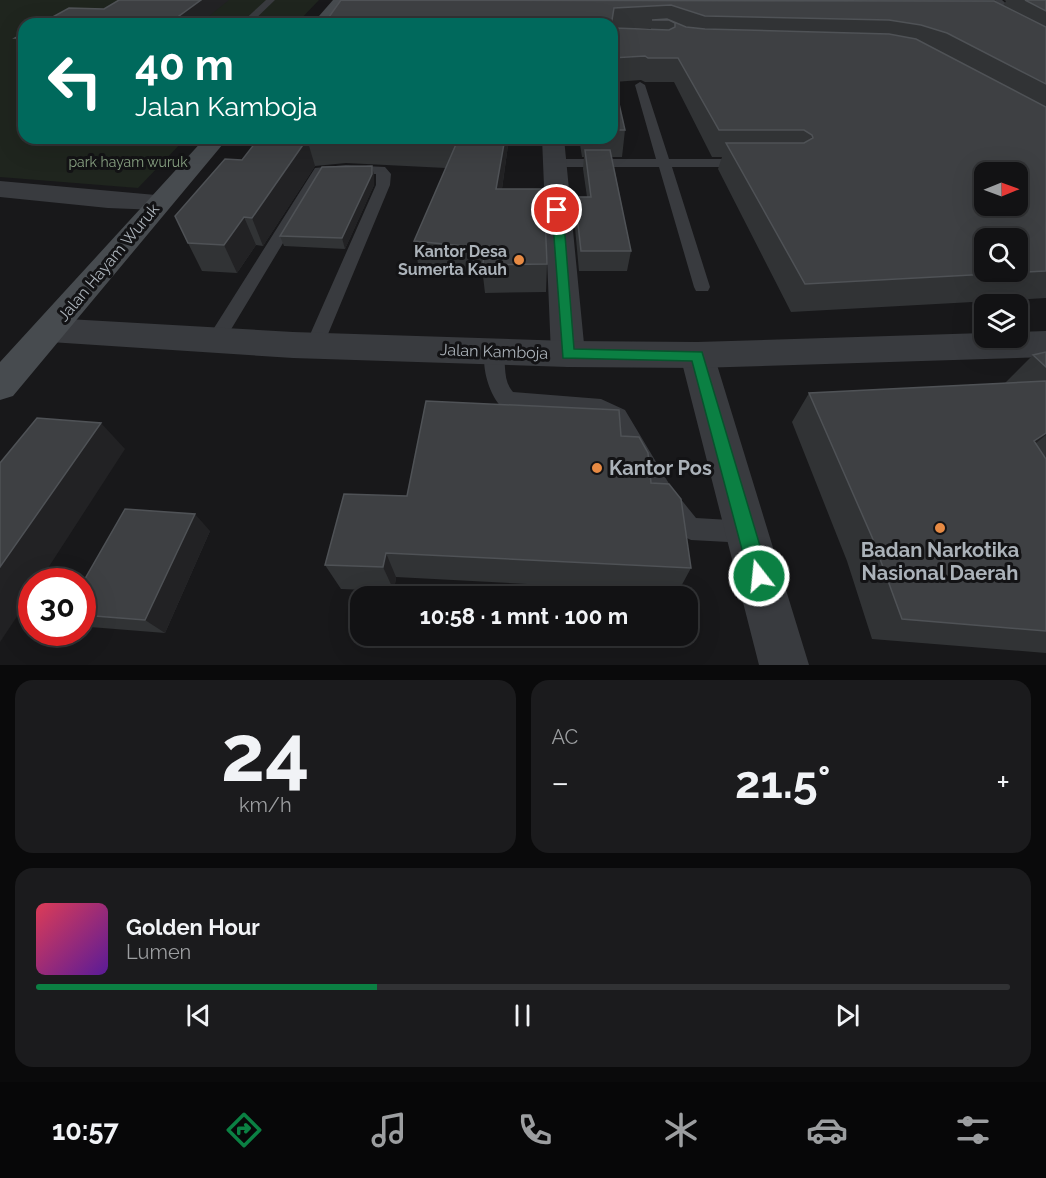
<!DOCTYPE html>
<html lang="id">
<head>
<meta charset="utf-8">
<style>
  body { margin:0; font-family:Raleway,sans-serif; background:#1b1b1d; color:#f1f3f6; height:100vh; display:flex; flex-direction:column; font-size:22px; white-space:nowrap }
  * { box-sizing:border-box; margin:0 }
  p { font-size:20px; color:#9c9ea0 }
  .icon { flex:none; width:33px; height:33px; fill:none; stroke:currentColor; stroke-width:2; stroke-linecap:round; stroke-linejoin:round }
  .map { position:relative; height:665px; overflow:hidden }
  .side { display:flex; flex-direction:column; gap:15px; padding:15px; background:#0a0a0b; flex:1 }
  .side>* { flex:none }
  .top-card { position:absolute; left:18px; top:18px; width:600px; height:126px; border-radius:18px; box-shadow:0 6px 24px #0002,0 0 0 2px #313234; background:#00695c; color:#fff; overflow:hidden }
  .needle { width:39px; rotate:89deg }
  .buttons { position:absolute; left:974px; top:162px; display:grid; gap:12px }
  .buttons a { display:grid; place-items:center; width:54px; height:54px; border-radius:12px; background:#121214; box-shadow:0 6px 24px #0002,0 0 0 2px #313234; font-size:30px }
  .speed { position:absolute; left:18px; top:568px; display:flex; gap:12px; font-size:30px; font-weight:700; text-align:center }
  .speed>* { display:grid; place-content:center; width:78px; height:78px; border-radius:50%; background:#121214; box-shadow:0 6px 24px #0002,0 0 0 2px #313234; line-height:1 }
  .speed .limit { border:9px solid #d22; background:#fff; color:#111 }
  .pin { position:absolute; display:grid; place-items:center; width:51px; height:51px; color:#fff; margin:-26px; border:3px solid #fff; border-radius:50%; box-shadow:0 2px 6px #0007 }
  .me { position:absolute; width:66px; margin:-33px; rotate:344deg; stroke-linejoin:round; filter:drop-shadow(0 0 4px #0008) }
  .turn { display:flex; align-items:center; gap:21px; height:126px; padding:0 18px; font-size:27px }
  .turn .icon { width:78px; height:78px; stroke-width:2.5 }
  .turn b { display:block; font-size:42px; line-height:51px }
  .big { font-size:45px; font-weight:700; line-height:1.1 }
  .side .card { flex:1; display:flex; flex-direction:column; justify-content:center; gap:9px; min-width:0; padding:0 21px; border-radius:18px; background:#1b1b1d }
  .side .dial { align-items:center; gap:0 }
  .dial b { font-size:78px; line-height:1 }
  .song { display:flex; align-items:center; gap:18px }
  .cover { width:72px; height:72px; border-radius:9px; background:linear-gradient(135deg,hsl(350 70% 55%),hsl(270 70% 35%)) }
  .played { height:6px; border-radius:3px; background:linear-gradient(90deg,#0b8043 35%,#313234 35%) }
  .keys { display:flex; justify-content:space-around; direction:ltr }
  .heat { display:flex; justify-content:space-between; align-items:center; font-size:33px; direction:ltr }
  .side .tiles { flex:1; display:grid; gap:15px; grid-template-columns:1fr 1fr }
  .card:last-child { grid-column:span 2 }
  .trip { position:absolute; left:350px; top:586px; width:348px; height:60px; border-radius:18px; background:#121214; box-shadow:0 6px 24px #0002,0 0 0 2px #313234; font-weight:700; line-height:60px; text-align:center }
  .dock { display:flex; height:96px; justify-content:space-around; align-items:center; background:#070708; color:#9c9ea0 }
  .dock .icon { width:42px; height:42px }
  .dock .active { color:#0b8043 }
  .dock b { font-size:27px; color:#f1f3f6 }
  .map>svg:first-child { display:block }
  .green { fill:#1f251e }
  .lines { fill:none; stroke-linecap:round; stroke-linejoin:round }
  .service { fill:#393b3f; fill-rule:evenodd }
  .minor { fill:#393b3f; fill-rule:evenodd }
  .tertiary { fill:#393b3f; fill-rule:evenodd }
  .secondary { fill:#474b4f; fill-rule:evenodd }
  .wall { fill:#313335; fill-rule:evenodd }
  .shaded-wall { fill:#222224 }
  .building { fill:#3e4043; stroke:#4f5256; stroke-width:1.5; fill-rule:evenodd }
  .route { fill:#0b8043; stroke:#07532c; stroke-width:1.5 }
  .poi-dot { fill:#e78a43; stroke:#131315; stroke-width:2 }
  .labels { text-anchor:middle; stroke-width:6; stroke-linejoin:round; paint-order:stroke }
  .far-park-label { font-size:14px; fill:#89a283; stroke:#131315 }
  .poi-label { font-size:16px; font-weight:bold; fill:#abb2b9; stroke:#131315; text-anchor:end }
  .street-label { font-size:16px; fill:#abb2b9; stroke:#131315 }
  .near-poi-label { font-size:20px; font-weight:bold; fill:#abb2b9; stroke:#131315; text-anchor:start }
</style>
</head>
<body>
<div class="map">
<svg width="1046" height="665" viewBox="0 0 1046 665">
  <rect width="100%" height="100%" fill="#18181a"/>
  <path class="green" d="M0 0H319L296 24H24V138H186L138 188 0 177Z"/>
  <g class="lines">
    <path class="service" d="M266 0H275L250 24H240Z
      M993 0H1002L1011 8 1007 11H986V7L999 6Z
      M640 82 645 85 669 159H744L751 163 744 167H672L710 287 708 291H696L694 287 659 167H554L547 163 554 159H656L635 85Z
      M346 165 385 167 391 174 390 185 321 351 314 353 307 351 305 346 376 185V174L324 175 221 346 215 348 209 346 206 341 209 336 315 168Z
      M494 344 501 346C508 360 501 379 513 392L601 399 625 410 671 487 696 518 747 521 755 524 759 532 755 540 747 543 691 540C660 528 628 452 611 422L598 415 501 406C489 395 479 361 487 346Z"/>
    <path class="minor" d="M542 138H564L585 354 580 363 568 367 556 363 551 354Z
      M697 342 709 346 714 355 809 665H759L680 355 685 346Z"/>
    <path class="tertiary" d="M0 181 167 196 171 202 167 208 158 210 108 208 0 197Z
      M50 318 293 332 568 341 697 342 984 333V338H1017V332L1046 331V357L697 368 568 367 293 358 50 342 38 338 34 330 38 322Z"/>
    <path class="secondary" d="M333 0H349L329 24H312Z
      M205 138H228L13 396 0 400V362Z"/>
  </g>
  <path class="wall" d="M341 0H996L995 1 1003 6 1006 1 1004 0H1046V298L791 312 718 169 722 157H712L674 82H645L641 80 614 82 625 130 622 157H612L631 251 627 271H579L574 217 575 197H587L583 169 584 157H582L579 138H612V24ZM650 28H651V30L627 29Z
    M24 33V54L15 38Z
    M259 138H509L502 189 547 264 546 292 485 293 483 276 419 269 414 241 446 168 346 163 315 166 263 246 256 245 237 273 202 271 188 243 242 160Z
    M372 166 374 176V185L345 249 284 246 280 236Z
    M1046 352V653L872 639 847 561 792 422 809 393 1005 383 1033 355Z
    M621 436 651 483 691 568 678 592 396 577 394 591 341 589 325 565 407 496Z
    M210 531 165 633 90 627 82 623V584Z"/>
  <path class="shaded-wall" d="M201 0H229L199 24H168Z
    M505 138H509L498 217 496 189Z
    M307 139 315 166 263 246 252 218Z
    M372 166 374 176V185L345 249 342 238Z
    M244 217 256 245 237 273 224 245Z
    M101 423 125 449 39 582H32V594L0 642V567Z
    M1046 433V435L1025 452 1034 441Z
    M195 514 210 531 165 633 145 620Z
    M386 553 396 577 394 591 383 567Z"/>
  <path class="building" d="M119 0H201L168 24H40L69 8 104 9Z
    M341 0 994 1 1046 27V84L947 33 921 25 889 20 705 16 671 5 614 8 612 20 614 28 669 30 675 27V23L669 20H652L667 19 686 27 705 29 889 34 916 39 1046 107V271L805 284 726 143H804L813 138 812 135 804 130H719L678 58H648L645 56 612 58V24H324ZM984 172H1017V206H984ZM984 238H1017V272H984Z
    M1025 0H1046V11Z
    M24 33V38H15Z
    M612 73 625 130H612Z
    M259 138H321L307 139 252 218 244 217 224 245 188 243 175 216 225 159 242 160Z
    M372 138H505L496 189H544L547 264 483 265 484 248 414 241 457 142Z
    M585 150H610L631 251H581L575 197H591Z
    M372 166V174L342 238 280 236 322 167Z
    M1046 352V367L1033 355Z
    M1046 381V433L1034 441 1046 459V631L902 619 872 537 809 393Z
    M426 401 619 410 621 436 639 437 648 453 651 483 669 484 681 499 691 568 386 553 383 567 325 565 344 494 407 496Z
    M37 418 101 423 0 567V463Z
    M125 509 195 514 145 620 82 615V584Z"/>
  <path class="route" d="M557 207 563 210 574 349 702 352 769 576 766 583 759 586 752 583 749 576 692 361 563 358 552 210Z"/>
  <g class="poi-dot">
    <circle cx="519" cy="260" r="6"/>
    <circle cx="597" cy="468" r="6"/>
    <circle cx="940" cy="528" r="6"/>
  </g>
  <g class="labels">
    <g class="far-park-label">
      <text x="128" y="167">park hayam wuruk</text>
    </g>
    <g class="poi-label">
      <text x="507" y="257">Kantor Desa<tspan x="507" dy="18">Sumerta Kauh</tspan></text>
    </g>
    <g class="street-label">
      <text transform="translate(108 262) rotate(-50)" y="6">Jalan Hayam Wuruk</text>
      <text transform="translate(494 351) rotate(2)" y="6">Jalan Kamboja</text>
    </g>
    <g class="near-poi-label">
      <text x="609" y="475">Kantor Pos</text>
      <text x="940" y="557" text-anchor="middle">Badan Narkotika<tspan x="940" dy="23">Nasional Daerah</tspan></text>
    </g>
  </g>
</svg>
<div class="buttons">
<a><svg class="needle" viewBox="-14 -14 28 28"><path d="M0-13l5 13h-10z" fill="#e53935"/><path d="M0 13l5-13h-10z" fill="#9c9ea0"/></svg></a>
<a><svg class="icon" aria-label="search" viewBox="0 0 24 24"><circle cx="10" cy="10" r="6"/><path d="M15 15l6 6"/></svg></a>
<a><svg class="icon" aria-label="layers" viewBox="0 0 24 24"><path d="M12 4l9 5-9 5-9-5zM3 14l9 5 9-5"/></svg></a>
</div>
<div class="speed"><div class="limit">30</div></div>
<div class="pin" style="left:557px;top:210px;background:#d93025"><svg class="icon" aria-label="arrive" viewBox="0 0 24 24"><path d="M6 21V4h12l-3 4 3 4H6"/></svg></div>
<svg class="me" style="left:759px;top:576px" viewBox="-20 -20 40 40"><circle r="17" fill="#0b8043" stroke="#fff" stroke-width="3"/><path d="M0-11L8 9 0 5-8 9z" fill="#fff"/></svg>
<div class="trip">10:58 · 1 mnt · 100 m</div>
<div class="top-card">
<div class="turn"><svg class="icon" aria-label="left" viewBox="0 0 24 24"><path d="M17 20v-9H6M10 6l-5 5 5 5"/></svg><div><b>40 m</b>Jalan Kamboja</div></div>
</div>
</div>
<section class="side">
<div class="tiles">
<div class="card dial"><b>24</b><p>km/h</p></div>
<div class="card"><p>AC</p>
<div class="heat"><a>−</a><b class="big">21.5°</b><a>+</a></div>
</div>
<div class="card">
<div class="song"><i class="cover"></i><div><b>Golden Hour</b><p>Lumen</p></div></div>
<div class="played"></div>
<div class="keys"><svg class="icon" aria-label="previous" viewBox="0 0 24 24"><path d="M18 5L8 12l10 7zM5 5v14"/></svg><svg class="icon" aria-label="pause" viewBox="0 0 24 24"><path d="M8 5v14M16 5v14"/></svg><svg class="icon" aria-label="next" viewBox="0 0 24 24"><path d="M6 5l10 7-10 7zM19 5v14"/></svg></div>
</div>
</div>
</section>
<nav class="dock">
<b>10:57</b>
<svg class="icon active" aria-label="directions" viewBox="0 0 24 24"><path d="M12 3l9 9-9 9-9-9zM9 14v-3h6M13 9l2 2-2 2"/></svg>
<svg class="icon" aria-label="music" viewBox="0 0 24 24"><path d="M9 18V5l10-2v13"/><circle cx="6" cy="18" r="3"/><circle cx="16" cy="16" r="3"/></svg>
<svg class="icon" aria-label="phone" viewBox="0 0 24 24"><path d="M5 4h4l2 5-3 2q2 4 5 5l2-3 5 2v4C11 20 4 13 5 4z"/></svg>
<svg class="icon" aria-label="climate" viewBox="0 0 24 24"><path d="M12 3v18M4 7l16 10M4 17L20 7"/></svg>
<svg class="icon" aria-label="car" viewBox="0 0 24 24"><path d="M5 17H2v-5l4-1 3-4h7l3 4 3 1v5h-3M9 17h6M6 11h13"/><circle cx="7" cy="17" r="2"/><circle cx="17" cy="17" r="2"/></svg>
<svg class="icon" aria-label="filters" viewBox="0 0 24 24"><path d="M4 7h16M4 17h16"/><circle cx="9" cy="7" r="2"/><circle cx="15" cy="17" r="2"/></svg>
</nav>
</body>
</html>
